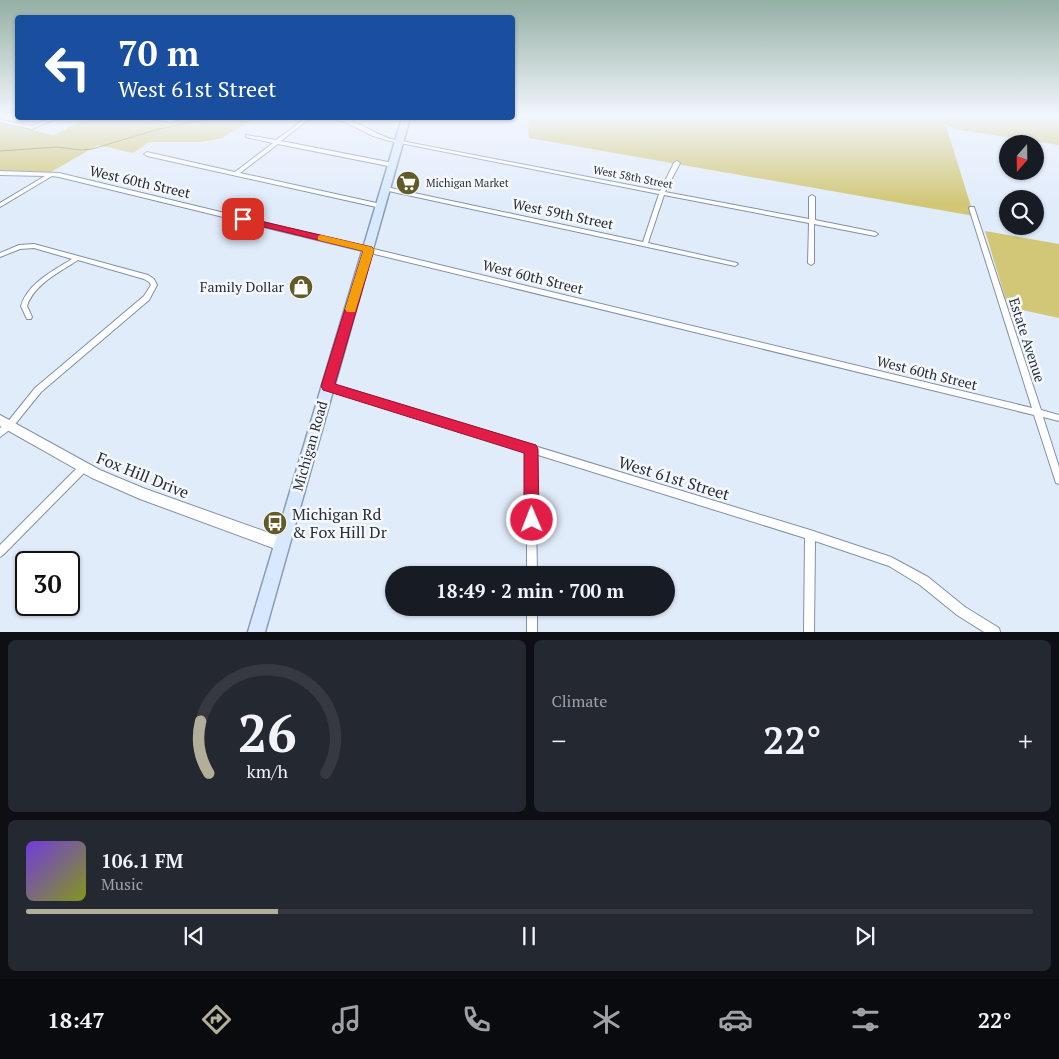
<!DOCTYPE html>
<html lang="en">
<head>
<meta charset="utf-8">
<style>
  body { margin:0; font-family:"PT Serif",serif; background:#242831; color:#f1f3f6; height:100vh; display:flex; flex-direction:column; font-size:19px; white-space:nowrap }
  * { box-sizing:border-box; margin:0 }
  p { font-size:16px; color:#9ea1a6 }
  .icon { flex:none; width:28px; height:28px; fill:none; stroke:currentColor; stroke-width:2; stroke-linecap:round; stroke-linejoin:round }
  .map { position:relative; height:632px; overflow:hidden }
  .drawer { display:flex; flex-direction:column; gap:8px; padding:8px; background:#0d0f14; flex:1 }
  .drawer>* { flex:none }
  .hud { position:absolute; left:15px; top:15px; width:500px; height:105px; border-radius:5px; box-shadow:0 1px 4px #0004; background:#1a4fa0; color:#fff; overflow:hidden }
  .needle { width:32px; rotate:200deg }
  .tools { position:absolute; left:999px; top:135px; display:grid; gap:10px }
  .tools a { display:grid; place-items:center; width:45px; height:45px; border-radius:50%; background:#171b24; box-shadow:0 1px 4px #0004; font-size:25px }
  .speed { position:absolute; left:15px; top:551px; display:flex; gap:10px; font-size:25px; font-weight:700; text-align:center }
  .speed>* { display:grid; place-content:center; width:65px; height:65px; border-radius:50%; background:#171b24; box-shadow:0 1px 4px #0004; line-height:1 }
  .speed .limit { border:2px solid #111; border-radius:8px; background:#fff; color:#111 }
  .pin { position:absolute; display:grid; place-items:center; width:42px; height:42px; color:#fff; margin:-21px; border-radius:10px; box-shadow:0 2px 8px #0006 }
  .me { position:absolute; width:55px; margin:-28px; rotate:359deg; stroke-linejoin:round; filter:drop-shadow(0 0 4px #0008) }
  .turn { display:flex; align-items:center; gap:18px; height:105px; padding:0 20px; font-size:22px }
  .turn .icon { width:65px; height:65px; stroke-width:2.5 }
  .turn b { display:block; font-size:35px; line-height:42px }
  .big { font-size:38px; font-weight:700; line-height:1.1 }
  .drawer .tile { flex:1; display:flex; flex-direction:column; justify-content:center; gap:8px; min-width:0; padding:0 18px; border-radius:8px; background:#242831 }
  .drawer .dial { align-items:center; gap:0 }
  .dial svg { height:130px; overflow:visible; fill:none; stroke:#363941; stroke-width:7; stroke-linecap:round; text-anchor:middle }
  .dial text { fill:#f1f3f6; stroke:none }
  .song { display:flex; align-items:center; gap:15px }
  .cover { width:60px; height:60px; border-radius:8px; background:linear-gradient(135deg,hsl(260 70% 55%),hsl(70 70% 35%)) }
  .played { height:5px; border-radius:2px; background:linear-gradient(90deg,#b1af99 25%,#363941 25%) }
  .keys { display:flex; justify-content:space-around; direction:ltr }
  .heat { display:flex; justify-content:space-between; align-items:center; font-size:28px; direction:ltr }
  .drawer .tiles { flex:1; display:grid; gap:8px; grid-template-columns:1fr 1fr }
  .tile:last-child { grid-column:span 2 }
  .trip { position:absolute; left:385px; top:566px; width:290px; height:50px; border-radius:25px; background:#171b24; box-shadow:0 1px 4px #0004; font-weight:700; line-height:50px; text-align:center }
  .tabs { display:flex; height:80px; justify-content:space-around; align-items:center; background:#090b0e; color:#9ea1a6 }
  .tabs .icon { width:35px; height:35px }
  .tabs .on { color:#b1af99 }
  .tabs b { font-size:22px; color:#f1f3f6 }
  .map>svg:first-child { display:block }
  .green { fill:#d1c777 }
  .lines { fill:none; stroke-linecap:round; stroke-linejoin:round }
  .stream { stroke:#8b833d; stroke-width:1 }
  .street-casing { stroke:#8091a8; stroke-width:2 }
  .secondary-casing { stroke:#8091a8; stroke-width:2 }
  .primary-casing { stroke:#899cb8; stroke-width:3 }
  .street { fill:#fff; fill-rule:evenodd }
  .secondary { fill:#fff; fill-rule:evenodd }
  .primary { fill:#d8e8fe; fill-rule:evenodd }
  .route { fill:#e11d48; stroke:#92132f }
  .slow { fill:#f59e0b }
  .labels { text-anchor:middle; stroke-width:5; stroke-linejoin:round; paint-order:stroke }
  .far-street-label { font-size:11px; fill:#272e37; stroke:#f5f8fd }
  .far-poi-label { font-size:11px; fill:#272e37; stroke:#f5f8fd; text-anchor:start }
  .street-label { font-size:14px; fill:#272e37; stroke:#f5f8fd }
  .poi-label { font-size:14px; fill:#272e37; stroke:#f5f8fd; text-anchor:end }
  .near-street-label { font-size:16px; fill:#272e37; stroke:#f5f8fd }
  .near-poi-label { font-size:16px; fill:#272e37; stroke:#f5f8fd; text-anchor:start }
</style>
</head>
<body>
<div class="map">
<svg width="1059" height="632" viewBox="0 0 1059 632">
  <rect width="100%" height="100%" fill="#e1ecfb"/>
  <path class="green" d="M528 115H1059V145L955 129 949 125 944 124 947 129 974 216 529 138Z
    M87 118H133L166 124 201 118H255L222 138 202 142H149L133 153 98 145 51 172 0 171V123L54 135Z
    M985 231 1059 244V318L1008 307Z"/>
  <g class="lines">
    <path class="stream" d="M0 151 57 147 81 150 92 149 159 129 213 118"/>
    <g class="street-casing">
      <path id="street" d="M53 118H58L32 129 0 122V120L32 126Z
        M147 118C154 117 161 120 169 120 174 120 176 117 181 118L171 123Z
        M306 118H310L281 141 393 163 396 165 393 167 278 144 240 173 381 204 384 206 383 207 381 208 147 156 144 154 147 152 235 172 273 143 246 137V135L276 140Z
        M331 118C350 115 372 133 391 139L660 191 674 163 677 161 680 163 665 192 809 219V197L812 195 815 197V220L875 232 878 234 875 236 814 224V263L811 265 808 263 809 223 664 195 648 243 737 263 738 264 735 266 384 190V188L386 187 643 242 659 194 390 141 373 136 347 123Z
        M0 171 59 173 1032 408 969 208 970 207H974L1041 410 1059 415V421L1043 417 1059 467V484L1056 483 1055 480 1034 415 59 177 52 176 0 207V203L45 176 0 175Z
        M34 244 148 275 154 279 157 285 149 300 41 392 12 428 0 437V428L6 424 35 388 144 296 151 285 149 282 144 279 78 260C60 272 34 284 27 306L32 317 31 319H27L21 306C28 283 53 271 72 259L34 248 20 249 0 257V253L19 245Z
        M328 383 810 530 891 557 928 577 965 607 999 628 1000 632H984L957 615 920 585 889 566 815 541 814 632H804L805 538 535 454 537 575H527V451L325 388 324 386 325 384Z
        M83 464 86 465 87 468 86 471 3 555 0 557V545L80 465Z
        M527 608H537V632H527Z"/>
    </g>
    <g class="secondary-casing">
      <path id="secondary" d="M0 415 100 470 143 488 286 539 288 544 286 549 281 551 140 499 92 478 0 426Z"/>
    </g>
    <g class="primary-casing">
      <path id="primary" d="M402 118H410L265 632H248Z"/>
    </g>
    <use href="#street" class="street"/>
    <use href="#secondary" class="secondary"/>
    <use href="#primary" class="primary"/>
  </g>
  <linearGradient id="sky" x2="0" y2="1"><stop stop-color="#94afa4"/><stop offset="0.57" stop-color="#f2f6fd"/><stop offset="1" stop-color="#f2f6fd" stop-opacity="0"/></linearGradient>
  <rect width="1059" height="203" fill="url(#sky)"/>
  <path class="route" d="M240 217H243L372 247 374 250 335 384 536 445 538 449 539 520 537 525 532 527 526 525 524 520V453L323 390 321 386 363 251 240 221Z"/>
  <path class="slow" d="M321 235 372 247 374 250 355 312H347L345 309 363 251 318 240V236Z"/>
  <defs>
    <g id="supermarket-disc" transform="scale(1.25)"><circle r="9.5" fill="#625b27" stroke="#f5f8fd"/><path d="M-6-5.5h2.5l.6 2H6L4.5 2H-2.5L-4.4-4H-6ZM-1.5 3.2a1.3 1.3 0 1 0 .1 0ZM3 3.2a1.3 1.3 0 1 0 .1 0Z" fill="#fff"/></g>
    <g id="shop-disc" transform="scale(1.25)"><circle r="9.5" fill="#625b27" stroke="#f5f8fd"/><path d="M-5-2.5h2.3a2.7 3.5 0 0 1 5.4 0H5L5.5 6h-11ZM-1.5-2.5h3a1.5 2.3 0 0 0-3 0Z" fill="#fff"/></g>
    <g id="bus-disc" transform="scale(1.25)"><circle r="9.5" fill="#625b27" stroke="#f5f8fd"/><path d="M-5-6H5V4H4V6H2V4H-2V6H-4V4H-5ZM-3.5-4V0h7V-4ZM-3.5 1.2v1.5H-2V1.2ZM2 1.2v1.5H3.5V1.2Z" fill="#fff"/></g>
  </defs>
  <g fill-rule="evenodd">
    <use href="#supermarket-disc" x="408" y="183"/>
    <use href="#shop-disc" x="301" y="287"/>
    <use href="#bus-disc" x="275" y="523"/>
  </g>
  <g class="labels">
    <g class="far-street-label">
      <text transform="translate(633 177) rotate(11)" y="4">West 58th Street</text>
    </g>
    <g class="far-poi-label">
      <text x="426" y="187">Michigan Market</text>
    </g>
    <g class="street-label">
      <text transform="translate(140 182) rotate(13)" y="5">West 60th Street</text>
      <text transform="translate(563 214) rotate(12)" y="5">West 59th Street</text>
      <text transform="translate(533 277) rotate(14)" y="5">West 60th Street</text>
      <text transform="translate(1027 340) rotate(72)" y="5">Estate Avenue</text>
      <text transform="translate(927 373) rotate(14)" y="5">West 60th Street</text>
      <text transform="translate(310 446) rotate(-74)" y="5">Michigan Road</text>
    </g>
    <g class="poi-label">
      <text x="284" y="292">Family Dollar</text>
    </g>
    <g class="near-street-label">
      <text transform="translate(143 475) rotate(22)" y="6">Fox Hill Drive</text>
      <text transform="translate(674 478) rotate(17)" y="6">West 61st Street</text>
    </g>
    <g class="near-poi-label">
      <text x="292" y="520">Michigan Rd<tspan x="292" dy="18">&amp; Fox Hill Dr</tspan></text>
    </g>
  </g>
</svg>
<div class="tools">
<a><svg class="needle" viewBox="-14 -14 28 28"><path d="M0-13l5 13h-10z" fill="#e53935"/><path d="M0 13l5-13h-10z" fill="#9ea1a6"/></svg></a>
<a><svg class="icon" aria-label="search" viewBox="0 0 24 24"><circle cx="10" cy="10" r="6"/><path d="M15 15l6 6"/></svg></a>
</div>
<div class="speed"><div class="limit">30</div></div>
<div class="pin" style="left:243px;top:219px;background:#d93025"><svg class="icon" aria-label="arrive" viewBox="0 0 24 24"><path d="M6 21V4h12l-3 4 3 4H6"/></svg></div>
<svg class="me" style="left:532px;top:520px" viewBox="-20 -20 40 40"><circle r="17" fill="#e11d48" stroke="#fff" stroke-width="3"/><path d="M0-11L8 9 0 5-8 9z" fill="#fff"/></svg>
<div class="trip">18:49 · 2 min · 700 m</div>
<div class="hud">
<div class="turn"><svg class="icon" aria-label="left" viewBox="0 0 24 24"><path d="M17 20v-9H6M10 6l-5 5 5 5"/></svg><div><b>70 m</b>West 61st Street</div></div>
</div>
</div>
<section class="drawer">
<div class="tiles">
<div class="tile dial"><svg viewBox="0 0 100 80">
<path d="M14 69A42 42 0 1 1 86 69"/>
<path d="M14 69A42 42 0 0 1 9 37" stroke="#b1af99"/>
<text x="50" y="56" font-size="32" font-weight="700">26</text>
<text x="50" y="72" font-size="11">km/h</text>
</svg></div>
<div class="tile"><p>Climate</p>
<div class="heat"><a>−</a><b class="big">22°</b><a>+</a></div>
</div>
<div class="tile">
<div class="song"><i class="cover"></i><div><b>106.1 FM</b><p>Music</p></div></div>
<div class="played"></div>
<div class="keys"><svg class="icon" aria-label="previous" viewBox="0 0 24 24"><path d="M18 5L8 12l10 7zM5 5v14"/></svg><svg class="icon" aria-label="pause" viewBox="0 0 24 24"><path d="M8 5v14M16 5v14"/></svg><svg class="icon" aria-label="next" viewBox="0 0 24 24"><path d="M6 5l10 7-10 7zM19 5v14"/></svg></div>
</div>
</div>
</section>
<nav class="tabs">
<b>18:47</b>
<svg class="icon on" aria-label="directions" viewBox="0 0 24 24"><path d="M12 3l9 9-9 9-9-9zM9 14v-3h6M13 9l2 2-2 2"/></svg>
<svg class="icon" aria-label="music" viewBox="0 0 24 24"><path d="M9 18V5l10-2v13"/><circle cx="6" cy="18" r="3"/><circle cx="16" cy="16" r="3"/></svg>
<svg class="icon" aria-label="phone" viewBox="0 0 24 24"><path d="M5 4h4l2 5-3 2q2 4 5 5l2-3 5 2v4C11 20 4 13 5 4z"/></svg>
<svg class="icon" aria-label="climate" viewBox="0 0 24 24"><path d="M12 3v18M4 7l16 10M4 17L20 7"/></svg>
<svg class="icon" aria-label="car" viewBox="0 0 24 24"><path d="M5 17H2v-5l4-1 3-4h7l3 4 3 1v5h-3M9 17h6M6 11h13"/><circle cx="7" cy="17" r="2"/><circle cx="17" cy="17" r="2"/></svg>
<svg class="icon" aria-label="filters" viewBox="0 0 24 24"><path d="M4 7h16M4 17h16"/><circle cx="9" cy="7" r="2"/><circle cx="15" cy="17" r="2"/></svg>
<b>22°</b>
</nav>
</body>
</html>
